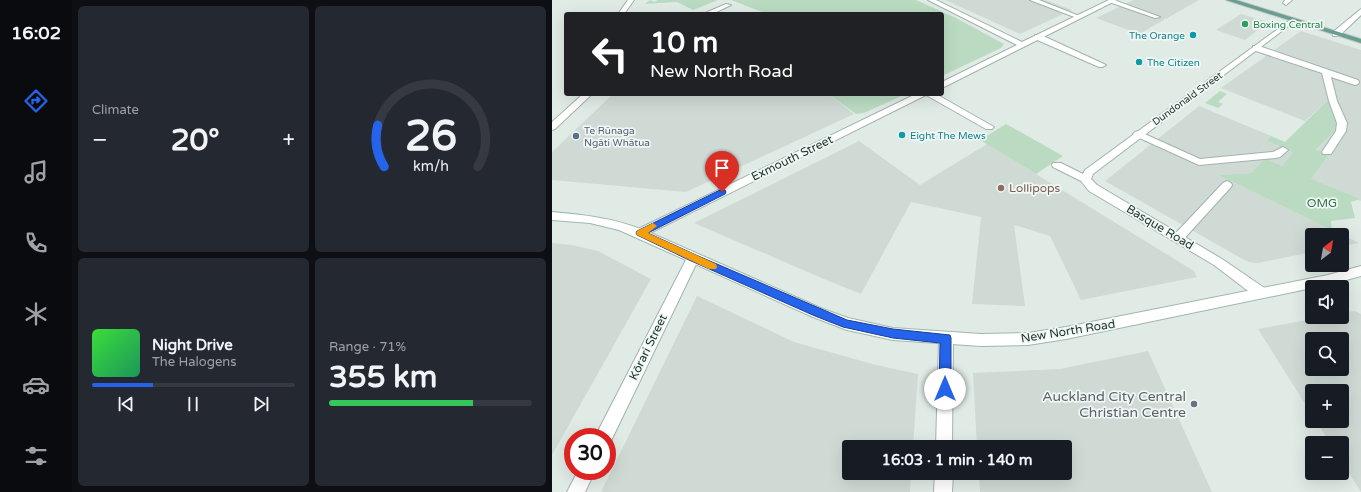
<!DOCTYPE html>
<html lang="en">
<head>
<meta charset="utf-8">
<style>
  body { margin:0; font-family:"Varela Round",sans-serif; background:#242831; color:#f1f3f6; height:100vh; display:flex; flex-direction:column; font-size:15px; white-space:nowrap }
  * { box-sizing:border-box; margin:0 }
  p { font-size:13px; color:#9ea1a6 }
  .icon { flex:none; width:22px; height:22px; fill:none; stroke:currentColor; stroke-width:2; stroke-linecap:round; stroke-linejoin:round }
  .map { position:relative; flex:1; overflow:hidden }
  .drawer { display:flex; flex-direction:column; gap:6px; padding:6px; background:#0d0f14; width:480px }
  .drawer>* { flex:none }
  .guide { position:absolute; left:12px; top:12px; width:380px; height:84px; border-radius:4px; box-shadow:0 4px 16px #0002; background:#202124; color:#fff; overflow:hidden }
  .needle { width:26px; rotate:31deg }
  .buttons { position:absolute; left:753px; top:228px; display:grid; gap:8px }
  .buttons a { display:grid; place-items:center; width:44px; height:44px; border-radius:4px; background:#171b24; box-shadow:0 4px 16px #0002; font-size:20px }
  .speed { position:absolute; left:12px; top:428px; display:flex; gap:8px; font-size:20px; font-weight:700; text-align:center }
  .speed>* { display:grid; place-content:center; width:52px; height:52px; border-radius:50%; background:#171b24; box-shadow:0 4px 16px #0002; line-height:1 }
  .speed .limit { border:6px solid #d22; background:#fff; color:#111 }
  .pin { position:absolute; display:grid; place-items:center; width:34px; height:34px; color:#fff; margin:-41px -17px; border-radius:50% 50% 50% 0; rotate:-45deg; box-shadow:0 0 4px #0007 }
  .pin .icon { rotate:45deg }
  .me { position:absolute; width:44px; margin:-22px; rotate:0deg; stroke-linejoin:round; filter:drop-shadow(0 0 3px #0008) }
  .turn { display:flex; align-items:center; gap:14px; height:84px; padding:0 20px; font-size:18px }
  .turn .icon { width:52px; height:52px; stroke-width:2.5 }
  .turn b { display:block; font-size:28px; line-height:34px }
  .big { font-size:30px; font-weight:700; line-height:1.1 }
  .drawer .tile { flex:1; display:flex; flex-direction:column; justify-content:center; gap:6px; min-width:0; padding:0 14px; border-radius:6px; background:#242831 }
  .drawer .dial { align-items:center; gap:0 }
  .dial svg { height:104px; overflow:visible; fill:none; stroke:#363941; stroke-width:7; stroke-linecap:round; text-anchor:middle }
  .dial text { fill:#f1f3f6; stroke:none }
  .song { display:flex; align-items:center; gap:12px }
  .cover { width:48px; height:48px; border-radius:6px; background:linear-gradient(135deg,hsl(120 70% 55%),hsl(150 70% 35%)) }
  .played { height:4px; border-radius:2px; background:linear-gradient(90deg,#2563eb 30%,#363941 30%) }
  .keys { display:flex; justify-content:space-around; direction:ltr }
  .heat { display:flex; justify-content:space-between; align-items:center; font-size:22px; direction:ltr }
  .charge { height:6px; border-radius:3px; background:linear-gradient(90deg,#34c759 71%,#363941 0) }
  .drawer .tiles { flex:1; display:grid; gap:6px; grid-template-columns:repeat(2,1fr) }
  .trip { position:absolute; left:290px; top:440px; width:230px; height:40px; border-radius:4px; background:#171b24; box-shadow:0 4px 16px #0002; font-weight:700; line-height:40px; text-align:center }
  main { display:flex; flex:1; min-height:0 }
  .menu { display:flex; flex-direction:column; width:72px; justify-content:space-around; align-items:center; background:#090b0e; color:#9ea1a6 }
  .menu .icon { width:28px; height:28px }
  .menu .current { color:#2563eb }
  .menu b { font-size:18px; color:#f1f3f6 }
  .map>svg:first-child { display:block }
  .built { fill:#cfdad5; fill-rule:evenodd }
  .green { fill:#badbc2 }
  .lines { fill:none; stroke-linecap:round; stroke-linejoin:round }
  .lane-casing { stroke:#a3b2ad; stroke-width:2 }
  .street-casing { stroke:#a3b2ad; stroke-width:2 }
  .secondary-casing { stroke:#a0b6ad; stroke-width:2 }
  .primary-casing { stroke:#c1c8c6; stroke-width:2 }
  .lane { fill:#fff; fill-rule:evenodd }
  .street { fill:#fff; fill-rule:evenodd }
  .secondary { fill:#fff; fill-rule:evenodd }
  .primary { fill:#679e8f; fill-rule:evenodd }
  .route { fill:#2563eb; stroke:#184099 }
  .slow { fill:#f59e0b }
  .leisure-dot { fill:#2e9e5b; stroke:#f1f7f4; stroke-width:1.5 }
  .culture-dot { fill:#0f9aa8; stroke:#f1f7f4; stroke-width:1.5 }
  .service-dot { fill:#5c6f8a; stroke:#f1f7f4; stroke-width:1.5 }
  .education-dot { fill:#8d6e63; stroke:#f1f7f4; stroke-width:1.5 }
  .worship-dot { fill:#6b7280; stroke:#f1f7f4; stroke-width:1.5 }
  .labels { text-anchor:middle; stroke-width:3.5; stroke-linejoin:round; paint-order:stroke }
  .far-leisure-label { font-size:10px; fill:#27864d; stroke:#f1f7f4; text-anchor:start }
  .far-culture-label { font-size:10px; fill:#0d838f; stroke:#f1f7f4; text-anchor:start }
  .far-street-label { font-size:10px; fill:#223a33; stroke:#f1f7f4 }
  .far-service-label { font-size:10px; fill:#4e5e75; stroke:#f1f7f4; text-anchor:start }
  .street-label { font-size:12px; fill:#223a33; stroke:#f1f7f4 }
  .education-label { font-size:12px; fill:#785e54; stroke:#f1f7f4; text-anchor:start }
  .park-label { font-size:12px; fill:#2e6f46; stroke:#f1f7f4 }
  .near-worship-label { font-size:14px; fill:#5b616d; stroke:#f1f7f4; text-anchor:end }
</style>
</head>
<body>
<main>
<nav class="menu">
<b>16:02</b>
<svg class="icon current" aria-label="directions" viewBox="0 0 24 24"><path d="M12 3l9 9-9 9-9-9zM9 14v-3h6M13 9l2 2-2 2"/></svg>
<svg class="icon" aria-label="music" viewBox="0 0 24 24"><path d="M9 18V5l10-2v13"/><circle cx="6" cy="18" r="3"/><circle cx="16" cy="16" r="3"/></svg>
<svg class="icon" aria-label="phone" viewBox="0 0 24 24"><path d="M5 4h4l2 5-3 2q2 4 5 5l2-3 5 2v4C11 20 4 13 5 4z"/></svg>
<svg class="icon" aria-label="climate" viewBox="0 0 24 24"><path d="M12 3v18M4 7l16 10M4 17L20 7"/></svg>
<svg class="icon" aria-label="car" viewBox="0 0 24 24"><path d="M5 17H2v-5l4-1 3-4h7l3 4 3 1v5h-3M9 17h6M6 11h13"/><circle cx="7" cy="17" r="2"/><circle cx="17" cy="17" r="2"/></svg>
<svg class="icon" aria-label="filters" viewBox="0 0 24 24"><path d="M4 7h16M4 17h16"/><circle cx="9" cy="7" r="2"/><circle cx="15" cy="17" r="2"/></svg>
</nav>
<section class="drawer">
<div class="tiles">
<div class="tile"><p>Climate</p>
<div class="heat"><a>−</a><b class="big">20°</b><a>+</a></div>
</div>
<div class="tile dial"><svg viewBox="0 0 100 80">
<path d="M14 69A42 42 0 1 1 86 69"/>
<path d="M14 69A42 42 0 0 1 9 37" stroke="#2563eb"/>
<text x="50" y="56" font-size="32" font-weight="700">26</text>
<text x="50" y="72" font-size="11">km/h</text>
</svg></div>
<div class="tile">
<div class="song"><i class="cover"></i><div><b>Night Drive</b><p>The Halogens</p></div></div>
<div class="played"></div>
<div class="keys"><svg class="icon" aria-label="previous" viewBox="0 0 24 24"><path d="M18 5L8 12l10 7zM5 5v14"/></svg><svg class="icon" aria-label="pause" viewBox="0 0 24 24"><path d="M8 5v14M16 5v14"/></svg><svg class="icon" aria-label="next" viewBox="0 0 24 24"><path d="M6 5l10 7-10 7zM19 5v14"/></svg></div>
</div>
<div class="tile"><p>Range · 71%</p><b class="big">355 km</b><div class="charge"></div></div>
</div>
</section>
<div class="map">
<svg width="809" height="492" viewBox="0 0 809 492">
  <rect width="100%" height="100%" fill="#e0ebe6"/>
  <path class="built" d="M393 0H493L520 10 468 34Z
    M581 0H647L587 34 544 18Z
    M689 14 716 22 693 40 664 30Z
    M749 31 809 50V201L759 179 776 156 764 151 782 132 784 116 776 100 753 121 669 88Z
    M61 94H277L302 114 134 192 0 180V152Z
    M647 106 719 136 715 141 741 152 730 166 713 158 699 173 668 175 807 243 790 246V235H760V252L706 263 696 262 553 181Z
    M307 141 368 185 435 144 642 271 645 277 529 300 498 236 462 225 473 306 420 304 429 217 359 202 309 294 272 279 142 223Z
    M0 243 20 245 46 251 99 279 0 455Z
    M145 296 242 342 324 365 366 374 361 447H297V473H359L358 492H49Z
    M803 311 809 314V492L790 462V443H778L764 421H790V391H760V415L706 329 771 317H790V313ZM760 339H790V369H760Z
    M596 351 660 492H428L427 473H513V447H425L421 373 508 369Z"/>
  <path class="green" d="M98 0 102 2 106 0H166L141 10 125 2 93 4Z
    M179 0H364L402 17 452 44 449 48 390 76V14H215Z
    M668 91 675 94 666 102 671 104 666 108 653 103Z
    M277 94H354L312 113 304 114Z
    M776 100 786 124 782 132 764 150 776 156 759 179 808 199 799 202 803 218 779 221 780 230 667 175 699 173 713 158 730 166 741 152 715 141 719 136 733 142Z
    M454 124 511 156 484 174 428 140Z"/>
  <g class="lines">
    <g class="lane-casing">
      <path id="lane" d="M478 0H487L530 17 525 18Z
        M556 0H562L608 17 603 18 557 2Z
        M733 0H740L734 5 731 3Z
        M809 9V15L787 36H781V32Z
        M483 35H489L554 65 550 67H547L483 39Z
        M701 46H707L806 80 807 82 806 84 803 85 779 77 785 101 795 123 794 131 779 154H771L770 152 784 131 785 123 777 101 770 73 701 50Z
        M586 131 648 159 721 152 731 147 736 150 728 157 724 158 647 165 583 136 581 134 583 132Z
        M675 181 679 183 680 185 679 187 630 241 626 242 622 241 620 238 622 235 671 183Z"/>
    </g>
    <g class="street-casing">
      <path id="street" d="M76 0H82L72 14H66Z
        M376 0H384L470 42 557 0H565L390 88V82L465 45Z
        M174 4 179 5 160 14H151Z
        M741 18 743 19V21L541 174 539 179 545 185 670 259 714 289 716 293 714 297 709 298 704 297 662 265 537 191 529 181 501 167 500 165 501 163H509L531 174 533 170Z
        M31 94H40L3 129 0 130V122Z
        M364 94H384L442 127 440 129H434L374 95 92 236 88 237 84 236 82 233 84 230Z
        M141 253 145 255 147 258 58 443 55 444V437H44L46 431 135 258 137 255Z
        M394 333 399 335 401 339 400 447H384L387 339 389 335Z
        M26 471H43L33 492H15Z
        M383 473H401L400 492H382Z"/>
    </g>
    <g class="secondary-casing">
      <path id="secondary" d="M0 212C34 215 60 218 92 230L271 309 296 318 341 328 429 334 476 333 514 327 776 275 809 266V276L776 285 760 287V288L514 339 476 345 429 346 341 340 295 330 261 317 67 230 38 223 0 220Z"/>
    </g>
    <g class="primary-casing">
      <path id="primary" d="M674 0H684L809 39V43Z"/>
    </g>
    <use href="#lane" class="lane"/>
    <use href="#street" class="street"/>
    <use href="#secondary" class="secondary"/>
    <use href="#primary" class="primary"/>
  </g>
  <path class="route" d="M170 189 173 190 174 192 173 194 96 233 144 255 295 320 341 329 398 335 399 338V389L397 393 393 394 389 393 387 389 388 343 341 338 291 327 263 316 137 260 85 235 84 233 85 231Z"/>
  <path class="slow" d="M101 223 105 226 96 233 164 264 165 267 164 269H157L85 235 84 233 85 231Z"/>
  <circle class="leisure-dot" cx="693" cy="24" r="4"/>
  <g class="culture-dot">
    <circle cx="641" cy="35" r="4"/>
    <circle cx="587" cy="62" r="4"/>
    <circle cx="350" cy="135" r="4"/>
  </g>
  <circle class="service-dot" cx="24" cy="136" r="4"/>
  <circle class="education-dot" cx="449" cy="188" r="4"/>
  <circle class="worship-dot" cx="642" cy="404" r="4"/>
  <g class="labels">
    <g class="far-leisure-label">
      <text x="701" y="28">Boxing Central</text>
    </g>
    <g class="far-culture-label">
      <text x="633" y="39" text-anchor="end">The Orange</text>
      <text x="595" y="66">The Citizen</text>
      <text x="358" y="139">Eight The Mews</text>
    </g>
    <g class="far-street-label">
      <text transform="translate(635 98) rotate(-36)" y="4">Dundonald Street</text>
    </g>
    <g class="far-service-label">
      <text x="32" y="134">Te Rūnaga<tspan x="32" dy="12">Ngāti Whātua</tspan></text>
    </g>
    <g class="street-label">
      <text transform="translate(240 158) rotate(-26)" y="4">Exmouth Street</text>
      <text transform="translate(608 227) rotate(31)" y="4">Basque Road</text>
      <text transform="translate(516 331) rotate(-9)" y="4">New North Road</text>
      <text transform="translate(96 347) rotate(-64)" y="4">Kōrari Street</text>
    </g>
    <g class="education-label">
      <text x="457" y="192">Lollipops</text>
    </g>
    <g class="park-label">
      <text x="770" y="207">OMG</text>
    </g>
    <g class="near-worship-label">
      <text x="634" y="401">Auckland City Central<tspan x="634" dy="16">Christian Centre</tspan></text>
    </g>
  </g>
</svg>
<div class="buttons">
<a><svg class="needle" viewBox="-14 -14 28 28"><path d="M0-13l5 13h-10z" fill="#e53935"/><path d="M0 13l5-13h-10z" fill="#9ea1a6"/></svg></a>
<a><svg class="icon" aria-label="sound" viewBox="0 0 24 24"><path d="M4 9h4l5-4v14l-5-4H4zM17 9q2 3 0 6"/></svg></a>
<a><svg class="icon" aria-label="search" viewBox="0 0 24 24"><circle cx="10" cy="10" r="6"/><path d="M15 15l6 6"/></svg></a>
<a>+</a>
<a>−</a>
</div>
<div class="speed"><div class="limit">30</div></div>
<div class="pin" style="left:170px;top:192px;background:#d93025"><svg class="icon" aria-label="arrive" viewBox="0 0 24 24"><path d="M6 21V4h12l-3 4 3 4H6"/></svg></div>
<svg class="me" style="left:393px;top:389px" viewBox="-20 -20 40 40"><circle r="19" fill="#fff"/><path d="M0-13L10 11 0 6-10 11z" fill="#2563eb"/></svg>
<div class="trip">16:03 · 1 min · 140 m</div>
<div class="guide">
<div class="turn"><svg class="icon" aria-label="left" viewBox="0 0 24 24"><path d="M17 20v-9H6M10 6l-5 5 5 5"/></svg><div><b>10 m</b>New North Road</div></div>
</div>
</div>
</main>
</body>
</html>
